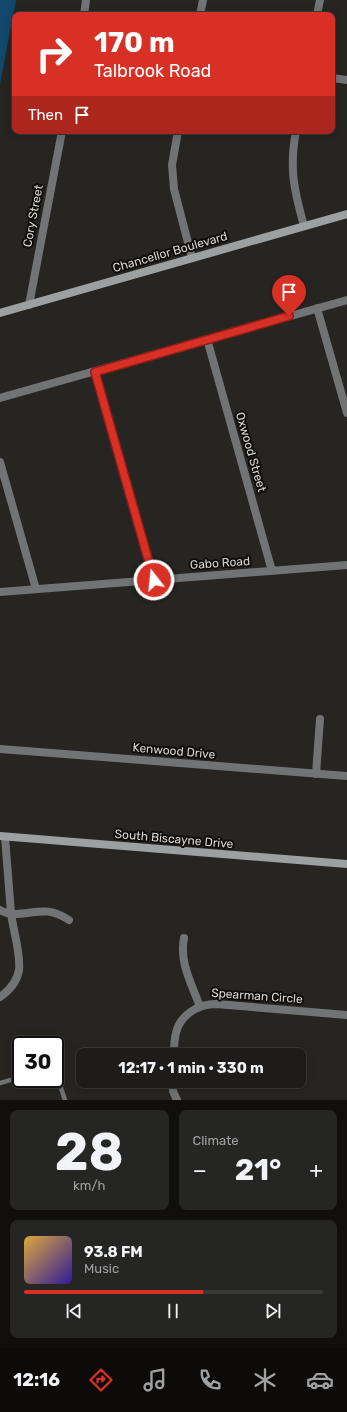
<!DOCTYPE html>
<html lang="en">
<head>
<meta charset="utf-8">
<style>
  body { margin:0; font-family:Rubik,sans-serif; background:#252523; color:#f1f3f6; height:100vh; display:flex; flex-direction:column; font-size:15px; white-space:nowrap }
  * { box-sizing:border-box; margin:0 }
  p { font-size:13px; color:#a0a1a2 }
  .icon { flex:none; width:22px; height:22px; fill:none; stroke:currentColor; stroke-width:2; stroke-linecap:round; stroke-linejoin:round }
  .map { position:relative; height:1100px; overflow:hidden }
  .side { display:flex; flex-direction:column; gap:10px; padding:10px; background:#100f0e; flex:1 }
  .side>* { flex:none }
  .guide { position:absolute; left:12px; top:12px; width:323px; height:122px; border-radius:8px; box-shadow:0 2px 10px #0003,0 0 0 1px #3b3a39; background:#d93025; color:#fff; overflow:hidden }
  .speed { position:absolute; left:12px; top:1036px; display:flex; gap:8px; font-size:20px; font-weight:700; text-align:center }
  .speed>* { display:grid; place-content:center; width:52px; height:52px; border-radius:50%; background:#1d1c1a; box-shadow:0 2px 10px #0003,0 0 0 1px #3b3a39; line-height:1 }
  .speed .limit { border:2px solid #111; border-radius:6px; background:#fff; color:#111 }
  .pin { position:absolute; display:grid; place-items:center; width:34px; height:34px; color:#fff; margin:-41px -17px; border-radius:50% 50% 50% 0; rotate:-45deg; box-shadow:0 0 4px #0007 }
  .pin .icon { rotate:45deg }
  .me { position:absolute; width:44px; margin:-22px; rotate:344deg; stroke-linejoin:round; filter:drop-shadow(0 0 3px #0008) }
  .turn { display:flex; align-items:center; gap:14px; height:84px; padding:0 16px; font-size:18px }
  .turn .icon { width:52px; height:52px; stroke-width:2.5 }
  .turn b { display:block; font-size:28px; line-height:34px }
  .then { display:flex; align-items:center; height:38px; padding:0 16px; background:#0003; gap:8px; font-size:15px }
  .big { font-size:30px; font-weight:700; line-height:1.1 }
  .side .card { flex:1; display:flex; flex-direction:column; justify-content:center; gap:6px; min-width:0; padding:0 14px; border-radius:8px; background:#252523 }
  .side .dial { align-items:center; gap:0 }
  .dial b { font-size:52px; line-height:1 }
  .song { display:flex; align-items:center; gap:12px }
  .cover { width:48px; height:48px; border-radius:6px; background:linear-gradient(135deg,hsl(40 70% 55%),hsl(250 70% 35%)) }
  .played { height:4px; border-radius:2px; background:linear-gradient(90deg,#d93025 60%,#3b3a39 60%) }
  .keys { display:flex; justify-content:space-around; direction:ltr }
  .heat { display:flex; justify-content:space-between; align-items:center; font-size:22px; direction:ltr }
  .side .tiles { flex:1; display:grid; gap:10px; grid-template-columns:1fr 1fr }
  .card:last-child { grid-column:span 2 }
  .trip { position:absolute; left:76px; top:1048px; width:230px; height:40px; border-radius:8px; background:#1d1c1a; box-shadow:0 2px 10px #0003,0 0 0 1px #3b3a39; font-weight:700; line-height:40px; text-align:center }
  .dock { display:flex; height:64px; justify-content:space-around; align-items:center; background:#0c0b0a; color:#a0a1a2 }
  .dock .icon { width:28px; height:28px }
  .dock .current { color:#d93025 }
  .dock b { font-size:18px; color:#f1f3f6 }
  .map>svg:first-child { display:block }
  .water { fill:#12486b }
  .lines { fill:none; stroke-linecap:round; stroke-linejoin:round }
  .lane { stroke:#727374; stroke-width:4.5 }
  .street { stroke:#727374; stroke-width:8 }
  .secondary { stroke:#9da0a1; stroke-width:8 }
  .route-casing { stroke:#8d1f18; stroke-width:10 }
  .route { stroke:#d93025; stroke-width:7 }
  .labels { text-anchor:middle; stroke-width:4; stroke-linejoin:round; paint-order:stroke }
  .street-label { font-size:12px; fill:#d7d6d4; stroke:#0f0e0d }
</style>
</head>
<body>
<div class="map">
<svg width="347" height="1100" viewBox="0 0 347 1100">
  <rect width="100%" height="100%" fill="#272522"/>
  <path class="water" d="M0 0H16L0 84Z"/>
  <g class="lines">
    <path class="lane" d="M55 1078 60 1085 65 1100
      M0 1083 21 1077"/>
    <path class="street" d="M84 15 86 0
      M200 15 203 0
      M317 15 320 0
      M332 78 347 80
      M178 131 172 165 174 189 192 258
      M296 131C289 168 294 190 304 226
      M29 305 62 131
      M317 308 347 413
      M207 339 272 571
      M95 372 154 580
      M0 398 347 300
      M0 462 36 589
      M0 592 347 565
      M0 749 347 776
      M316 774 320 719
      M0 910C4 912 8 914 13 914 36 914 46 905 69 920
      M184 938C179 963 192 984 200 1007
      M0 997C10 990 17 982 19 970 21 954 13 930 11 913 9 888 7 862 5 837
      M174 1055C174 1048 174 1040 176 1033 180 1015 198 1004 216 1004L347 1015
      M172 1081 173 1091 177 1100"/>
    <path class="secondary" d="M0 313 347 214
      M0 836 347 864"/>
  </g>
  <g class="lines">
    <g class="route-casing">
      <path id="route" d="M154 580 95 372 289 316"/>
    </g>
    <use href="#route" class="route"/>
  </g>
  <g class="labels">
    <g class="street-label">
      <text transform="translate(33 216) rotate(-79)" y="4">Cory Street</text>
      <text transform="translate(170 252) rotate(-16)" y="4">Chancellor Boulevard</text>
      <text transform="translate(251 452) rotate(74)" y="4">Oxwood Street</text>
      <text transform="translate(220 563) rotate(-4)" y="4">Gabo Road</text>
      <text transform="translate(174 751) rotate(5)" y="4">Kenwood Drive</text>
      <text transform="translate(174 839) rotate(5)" y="4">South Biscayne Drive</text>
      <text transform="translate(257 996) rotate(4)" y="4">Spearman Circle</text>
    </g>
  </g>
</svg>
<div class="speed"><div class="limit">30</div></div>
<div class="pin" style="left:289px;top:316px;background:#d93025"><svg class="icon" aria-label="arrive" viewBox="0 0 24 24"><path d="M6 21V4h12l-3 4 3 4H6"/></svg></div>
<svg class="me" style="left:154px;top:580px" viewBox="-20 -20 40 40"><circle r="17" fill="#d93025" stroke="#fff" stroke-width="3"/><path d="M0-11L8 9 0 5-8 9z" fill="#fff"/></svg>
<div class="trip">12:17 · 1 min · 330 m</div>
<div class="guide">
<div class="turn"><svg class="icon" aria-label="right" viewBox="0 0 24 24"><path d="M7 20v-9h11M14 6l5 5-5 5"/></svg><div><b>170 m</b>Talbrook Road</div></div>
<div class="then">Then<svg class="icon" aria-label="arrive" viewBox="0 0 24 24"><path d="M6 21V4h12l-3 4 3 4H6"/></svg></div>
</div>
</div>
<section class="side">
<div class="tiles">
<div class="card dial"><b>28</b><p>km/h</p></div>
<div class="card"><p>Climate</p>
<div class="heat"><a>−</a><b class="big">21°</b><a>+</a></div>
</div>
<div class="card">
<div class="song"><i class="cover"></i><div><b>93.8 FM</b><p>Music</p></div></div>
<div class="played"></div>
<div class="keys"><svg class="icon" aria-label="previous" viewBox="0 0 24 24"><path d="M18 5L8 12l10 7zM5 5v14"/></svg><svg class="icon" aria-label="pause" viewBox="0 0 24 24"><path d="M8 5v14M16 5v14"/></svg><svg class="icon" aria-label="next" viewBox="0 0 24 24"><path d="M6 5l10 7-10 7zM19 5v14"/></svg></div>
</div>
</div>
</section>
<nav class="dock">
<b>12:16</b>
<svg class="icon current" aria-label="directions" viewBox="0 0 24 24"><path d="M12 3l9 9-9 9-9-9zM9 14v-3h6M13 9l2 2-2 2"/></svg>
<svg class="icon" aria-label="music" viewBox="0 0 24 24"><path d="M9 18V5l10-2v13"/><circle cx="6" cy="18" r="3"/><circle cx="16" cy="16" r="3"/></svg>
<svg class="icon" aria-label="phone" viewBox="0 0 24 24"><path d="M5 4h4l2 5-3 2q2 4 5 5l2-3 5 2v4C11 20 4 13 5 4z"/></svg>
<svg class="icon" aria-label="climate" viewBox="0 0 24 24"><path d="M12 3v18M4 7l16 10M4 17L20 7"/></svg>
<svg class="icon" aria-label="car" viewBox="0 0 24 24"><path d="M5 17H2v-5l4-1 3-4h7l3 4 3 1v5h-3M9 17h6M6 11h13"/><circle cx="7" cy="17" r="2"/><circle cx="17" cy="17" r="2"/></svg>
</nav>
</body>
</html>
